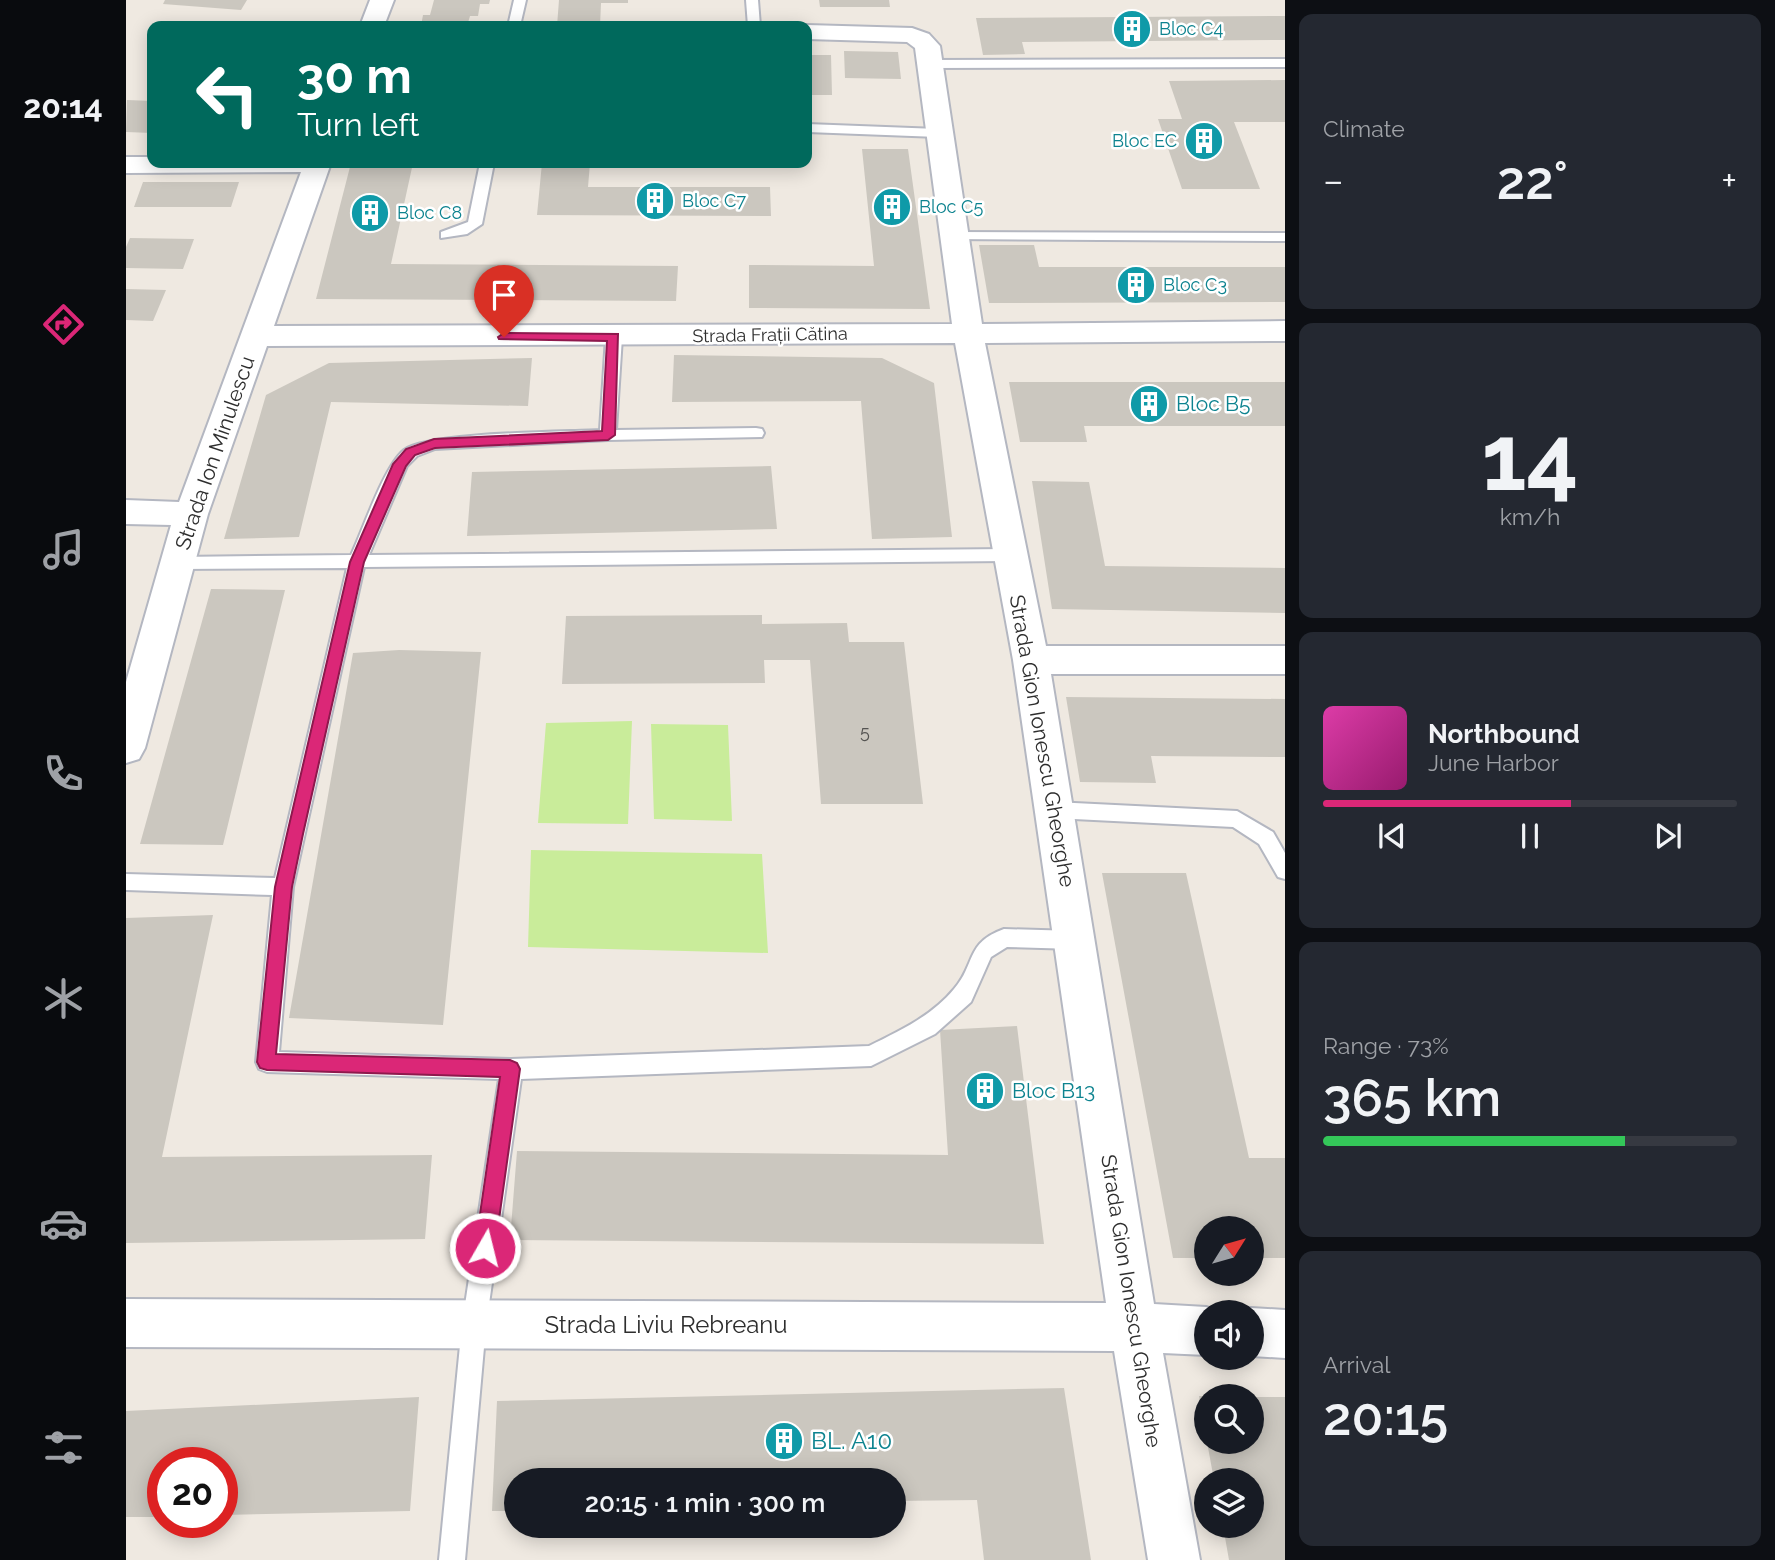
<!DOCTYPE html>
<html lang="en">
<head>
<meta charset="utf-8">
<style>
  body { margin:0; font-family:Raleway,sans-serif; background:#242831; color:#f1f3f6; height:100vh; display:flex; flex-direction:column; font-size:26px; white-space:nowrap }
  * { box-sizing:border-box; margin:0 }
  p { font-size:23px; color:#9ea1a6 }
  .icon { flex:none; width:38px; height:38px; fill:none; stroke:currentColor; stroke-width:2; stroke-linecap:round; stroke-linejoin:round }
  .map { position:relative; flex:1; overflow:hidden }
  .sheet { display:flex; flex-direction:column; gap:14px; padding:14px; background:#0d0f14; width:490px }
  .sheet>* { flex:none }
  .banner { position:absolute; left:21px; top:21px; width:665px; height:147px; border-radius:14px; box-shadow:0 4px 18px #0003; background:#00695c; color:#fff; overflow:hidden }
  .needle { width:46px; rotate:53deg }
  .fabs { position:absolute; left:1068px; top:1216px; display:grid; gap:14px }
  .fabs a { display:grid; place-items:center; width:70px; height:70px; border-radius:50%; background:#171b24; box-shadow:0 4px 18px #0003; font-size:35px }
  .speed { position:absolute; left:21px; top:1447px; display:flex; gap:14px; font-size:35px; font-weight:700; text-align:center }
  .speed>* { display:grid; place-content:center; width:91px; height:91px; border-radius:50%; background:#171b24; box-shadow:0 4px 18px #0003; line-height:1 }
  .speed .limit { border:10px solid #d22; background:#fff; color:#111 }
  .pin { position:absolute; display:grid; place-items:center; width:60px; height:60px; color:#fff; margin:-72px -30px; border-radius:50% 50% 50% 0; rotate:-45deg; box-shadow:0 0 7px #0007 }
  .pin .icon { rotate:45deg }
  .me { position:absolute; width:77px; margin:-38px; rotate:8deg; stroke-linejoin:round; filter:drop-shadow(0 0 5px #0008) }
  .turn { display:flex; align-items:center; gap:24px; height:147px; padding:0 35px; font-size:32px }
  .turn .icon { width:91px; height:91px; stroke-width:2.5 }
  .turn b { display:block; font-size:49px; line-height:60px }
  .big { font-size:52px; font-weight:600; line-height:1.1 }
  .sheet .card { flex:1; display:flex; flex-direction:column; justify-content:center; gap:10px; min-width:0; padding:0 24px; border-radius:14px; background:#242831 }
  .sheet .dial { align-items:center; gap:0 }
  .dial b { font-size:91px; line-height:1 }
  .song { display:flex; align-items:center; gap:21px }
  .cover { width:84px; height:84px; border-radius:10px; background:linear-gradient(135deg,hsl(320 70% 55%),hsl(320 70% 35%)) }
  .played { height:7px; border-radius:4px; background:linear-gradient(90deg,#db2777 60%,#363941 60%) }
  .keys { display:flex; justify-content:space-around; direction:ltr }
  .heat { display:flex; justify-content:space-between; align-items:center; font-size:38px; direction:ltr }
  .charge { height:10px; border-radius:5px; background:linear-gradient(90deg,#34c759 73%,#363941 0) }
  .trip { position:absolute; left:378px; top:1468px; width:402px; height:70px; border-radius:35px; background:#171b24; box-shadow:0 4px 18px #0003; font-weight:600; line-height:70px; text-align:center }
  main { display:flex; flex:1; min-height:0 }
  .tab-bar { display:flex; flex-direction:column; width:126px; justify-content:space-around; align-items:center; background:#090b0e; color:#9ea1a6 }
  .tab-bar .icon { width:49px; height:49px }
  .tab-bar .active { color:#db2777 }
  .tab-bar b { font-size:32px; color:#f1f3f6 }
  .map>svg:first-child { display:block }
  .pitch { fill:#c9ec9a }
  .building { fill:#cbc7bf }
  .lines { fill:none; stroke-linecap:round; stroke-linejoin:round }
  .service-casing { stroke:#b4b7c1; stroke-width:4 }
  .minor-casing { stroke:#b4b7c1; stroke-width:4 }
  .service { fill:#fff; fill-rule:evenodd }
  .minor { fill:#fff; fill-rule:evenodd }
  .route { fill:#db2777; stroke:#8e194d; stroke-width:2 }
  .labels { text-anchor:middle; stroke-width:5; stroke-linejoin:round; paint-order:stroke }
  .far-culture-label { font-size:18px; fill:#0d838f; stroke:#fff; text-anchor:start }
  .far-street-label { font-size:18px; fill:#2e2e2e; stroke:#fff }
  .number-label { font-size:18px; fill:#555452 }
  .culture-label { font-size:21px; fill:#0d838f; stroke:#fff; text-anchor:start }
  .street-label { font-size:21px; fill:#2e2e2e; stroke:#fff }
  .near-street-label { font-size:24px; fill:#2e2e2e; stroke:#fff }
  .near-culture-label { font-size:24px; fill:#0d838f; stroke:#fff; text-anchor:start }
</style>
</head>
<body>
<main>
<nav class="tab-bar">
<b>20:14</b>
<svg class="icon active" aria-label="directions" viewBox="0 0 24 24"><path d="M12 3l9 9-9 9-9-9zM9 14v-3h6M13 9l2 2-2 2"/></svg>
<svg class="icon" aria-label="music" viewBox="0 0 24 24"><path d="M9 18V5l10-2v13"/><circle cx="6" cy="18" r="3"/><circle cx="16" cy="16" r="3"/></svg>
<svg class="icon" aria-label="phone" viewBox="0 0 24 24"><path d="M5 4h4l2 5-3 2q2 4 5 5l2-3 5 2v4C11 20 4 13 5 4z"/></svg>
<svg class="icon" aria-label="climate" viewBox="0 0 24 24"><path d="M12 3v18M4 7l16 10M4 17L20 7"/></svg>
<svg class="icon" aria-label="car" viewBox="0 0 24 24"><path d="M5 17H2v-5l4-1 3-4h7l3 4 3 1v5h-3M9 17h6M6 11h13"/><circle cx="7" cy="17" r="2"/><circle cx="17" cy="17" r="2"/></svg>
<svg class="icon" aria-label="filters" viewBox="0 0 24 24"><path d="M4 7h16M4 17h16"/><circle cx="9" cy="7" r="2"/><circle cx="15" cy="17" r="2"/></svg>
</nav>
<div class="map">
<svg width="1159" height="1560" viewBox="0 0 1159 1560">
  <rect width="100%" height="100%" fill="#efe9e1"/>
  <path class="pitch" d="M506 721 502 824 412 823 420 723Z
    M525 724 602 725 606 821 528 819Z
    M405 850 636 854 642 953 402 947Z"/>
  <path class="building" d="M39 0H121L115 10 37 4Z
    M308 0H364L363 4H354L352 16H344L341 26H295L297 15H304Z
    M433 0H502V3H475L474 26H431Z
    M693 0H763L764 7H694Z
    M1159 16V40L896 42 899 54 857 55 850 18Z
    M718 51 772 52 775 79 719 78Z
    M681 55H705L706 95H681Z
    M1159 80V122H1108L1134 189H1056L1032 119H1056L1043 81Z
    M1 100 26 101V133L0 132Z
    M736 149H782L804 309 623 308V265L748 266Z
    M225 163H287L265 264 552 266 550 301 190 299Z
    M416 163H464L462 187H644L645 216 411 215Z
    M17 182H113L105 207H8Z
    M4 238 68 239 57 269 0 268V247Z
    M853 245H908L913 267H1159V302L863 303Z
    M0 289 40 290 27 321 0 320Z
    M548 355 756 358 808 383 826 537 746 539 735 401 546 402Z
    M406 358 402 406 205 402 173 537 98 539 140 395 203 363Z
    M883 382H1159V426H958L961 442H894Z
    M645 466 651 529 341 536 346 472Z
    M906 481 963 482 979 566 1159 568V613L926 609Z
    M85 589 159 590 97 845 14 844Z
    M636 615V624L721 623 723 642H778L797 804H695L684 660H638L639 683 436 684 440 616Z
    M273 650 355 652 317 1025 163 1018 227 653Z
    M940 697 1159 699V757L1025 756 1030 783 954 782Z
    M976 873H1060L1123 1158H1159V1258H1125V1228H1080V1258H1047Z
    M87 915 36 1157 306 1155 299 1239 0 1243V918Z
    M891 1026 918 1244 384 1240 391 1151 822 1155 814 1030Z
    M938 1388 965 1560H858L851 1500 768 1501V1480H390V1511H366L371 1401Z
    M1073 1396H1080V1426L1078 1427Z
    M293 1397 284 1511 96 1515V1463H37V1517H0V1411Z
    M1125 1397H1159V1560H1103L1097 1526H1125V1480H1088L1081 1442H1125Z"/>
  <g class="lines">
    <g class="service-casing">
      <path id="service" d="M388 0H400L394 26H382Z
        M620 0H632L634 26H622Z
        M1159 59V67L802 68 796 64 802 60Z
        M681 124 812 129 819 133 812 137 681 132Z
        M354 163H368L356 224 341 234 315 238V232L342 222Z
        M828 232 1159 233V241L823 239V233Z
        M488 332 496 337 490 430 630 428 636 429 638 433 636 437 482 440 309 449 291 456 281 466 243 555 883 549 892 555 883 561 238 567 167 887 153 1052 385 1059 743 1046C773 1031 806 1016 828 989 850 964 839 943 878 929L949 931 956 934 959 940 956 946 949 949 881 947 865 957 845 1002 809 1034 745 1066 395 1079 360 1325 339 1560H313L336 1325 373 1079 141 1072 133 1069 130 1062 146 895 0 890V874L149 878 221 568 52 569 43 563 52 557 225 555C237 530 258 466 278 450 300 432 439 432 474 430L480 337Z
        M928 802 1111 811 1147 832 1159 853V879L1152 877 1133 844 1107 827 928 818 921 816 918 810 921 804Z"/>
    </g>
    <g class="minor-casing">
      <path id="minor" d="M244 0H268L258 26H234Z
        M681 25 786 28 803 34 814 46 856 324 1159 321V341L859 343 920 646H1159V674H925L1028 1304 1080 1307 1094 1312H1080V1355L1037 1353 1074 1560H1022L988 1351 0 1347V1299L980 1303 887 660 829 343 141 346 82 514 19 748 13 759 0 763V682L45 525 0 524V500L53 502 175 172 0 173V157H26V163H205L148 326 826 324 789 48 781 42 681 39V26H674Z
        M1125 1308 1159 1310V1358L1125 1356V1312H1113Z"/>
    </g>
    <use href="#service" class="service"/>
    <use href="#minor" class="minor"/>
  </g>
  <path class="route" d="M378 333 492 334 489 435 482 440 309 448 289 455 280 466 238 562 177 834 166 887 150 1054 384 1060 391 1063 394 1069 369 1248 366 1254 359 1257 352 1254 349 1248 374 1077 141 1070 134 1068 131 1062 149 887 161 834 224 562 267 464 280 449 308 439 476 431 481 341 373 339 372 337Z"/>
  <defs>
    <g id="building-disc" transform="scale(2.0125)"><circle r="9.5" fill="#0f9aa8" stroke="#fff"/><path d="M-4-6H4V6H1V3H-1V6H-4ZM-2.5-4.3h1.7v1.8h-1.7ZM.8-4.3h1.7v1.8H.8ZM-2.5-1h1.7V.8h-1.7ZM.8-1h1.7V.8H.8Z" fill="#fff"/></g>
  </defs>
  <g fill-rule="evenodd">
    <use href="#building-disc" x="1006" y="29"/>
    <use href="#building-disc" x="1078" y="141"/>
    <use href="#building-disc" x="529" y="201"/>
    <use href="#building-disc" x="766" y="207"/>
    <use href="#building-disc" x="244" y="213"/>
    <use href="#building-disc" x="1010" y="285"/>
    <use href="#building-disc" x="1023" y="404"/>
    <use href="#building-disc" x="859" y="1091"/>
    <use href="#building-disc" x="658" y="1441"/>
  </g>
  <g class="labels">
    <g class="far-culture-label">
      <text x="1033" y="35">Bloc C4</text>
      <text x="1051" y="147" text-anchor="end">Bloc EC</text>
      <text x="556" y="207">Bloc C7</text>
      <text x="793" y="213">Bloc C5</text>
      <text x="271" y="219">Bloc C8</text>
      <text x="1037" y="291">Bloc C3</text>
    </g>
    <g class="far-street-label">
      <text transform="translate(644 335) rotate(-1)" y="6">Strada Frații Cătina</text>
    </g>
    <g class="number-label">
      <text x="739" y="738">5</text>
    </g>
    <g class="culture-label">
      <text x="1050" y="411">Bloc B5</text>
      <text x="886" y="1098">Bloc B13</text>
    </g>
    <g class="street-label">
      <text transform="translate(89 453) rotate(-71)" y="7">Strada Ion Minulescu</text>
      <text transform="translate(916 741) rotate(80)" y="7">Strada Gion Ionescu Gheorghe</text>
      <text transform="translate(1005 1301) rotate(81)" y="7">Strada Gion Ionescu Gheorghe</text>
    </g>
    <g class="near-street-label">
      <text x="540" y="1333">Strada Liviu Rebreanu</text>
    </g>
    <g class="near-culture-label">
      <text x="685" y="1449">BL. A10</text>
    </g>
  </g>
</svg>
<div class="fabs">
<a><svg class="needle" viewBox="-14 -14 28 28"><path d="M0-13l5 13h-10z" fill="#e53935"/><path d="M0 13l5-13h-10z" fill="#9ea1a6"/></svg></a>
<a><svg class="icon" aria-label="sound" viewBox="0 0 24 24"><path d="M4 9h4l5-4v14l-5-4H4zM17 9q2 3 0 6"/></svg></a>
<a><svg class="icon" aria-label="search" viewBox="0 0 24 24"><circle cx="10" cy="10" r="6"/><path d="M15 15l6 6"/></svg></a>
<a><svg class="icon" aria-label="layers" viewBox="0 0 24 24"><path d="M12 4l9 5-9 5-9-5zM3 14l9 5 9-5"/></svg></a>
</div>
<div class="speed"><div class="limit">20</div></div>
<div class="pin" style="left:378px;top:337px;background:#d93025"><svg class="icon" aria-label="arrive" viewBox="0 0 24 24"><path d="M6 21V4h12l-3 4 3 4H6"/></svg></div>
<svg class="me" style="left:359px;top:1248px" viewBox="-20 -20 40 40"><circle r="17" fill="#db2777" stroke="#fff" stroke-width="3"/><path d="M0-11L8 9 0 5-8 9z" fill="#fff"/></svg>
<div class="trip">20:15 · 1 min · 300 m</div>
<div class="banner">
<div class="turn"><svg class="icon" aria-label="left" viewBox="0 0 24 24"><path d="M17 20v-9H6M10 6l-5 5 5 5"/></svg><div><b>30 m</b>Turn left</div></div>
</div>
</div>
<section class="sheet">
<div class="card"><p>Climate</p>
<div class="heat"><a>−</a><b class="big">22°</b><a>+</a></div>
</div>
<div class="card dial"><b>14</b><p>km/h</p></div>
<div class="card">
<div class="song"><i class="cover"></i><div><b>Northbound</b><p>June Harbor</p></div></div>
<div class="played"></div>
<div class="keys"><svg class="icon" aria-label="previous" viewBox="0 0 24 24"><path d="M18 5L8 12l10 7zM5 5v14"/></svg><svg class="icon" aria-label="pause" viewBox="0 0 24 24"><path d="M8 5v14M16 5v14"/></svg><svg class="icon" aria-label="next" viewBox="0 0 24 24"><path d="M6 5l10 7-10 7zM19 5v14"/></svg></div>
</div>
<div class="card"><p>Range · 73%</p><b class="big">365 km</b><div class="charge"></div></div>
<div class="card"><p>Arrival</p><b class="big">20:15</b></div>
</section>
</main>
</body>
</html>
